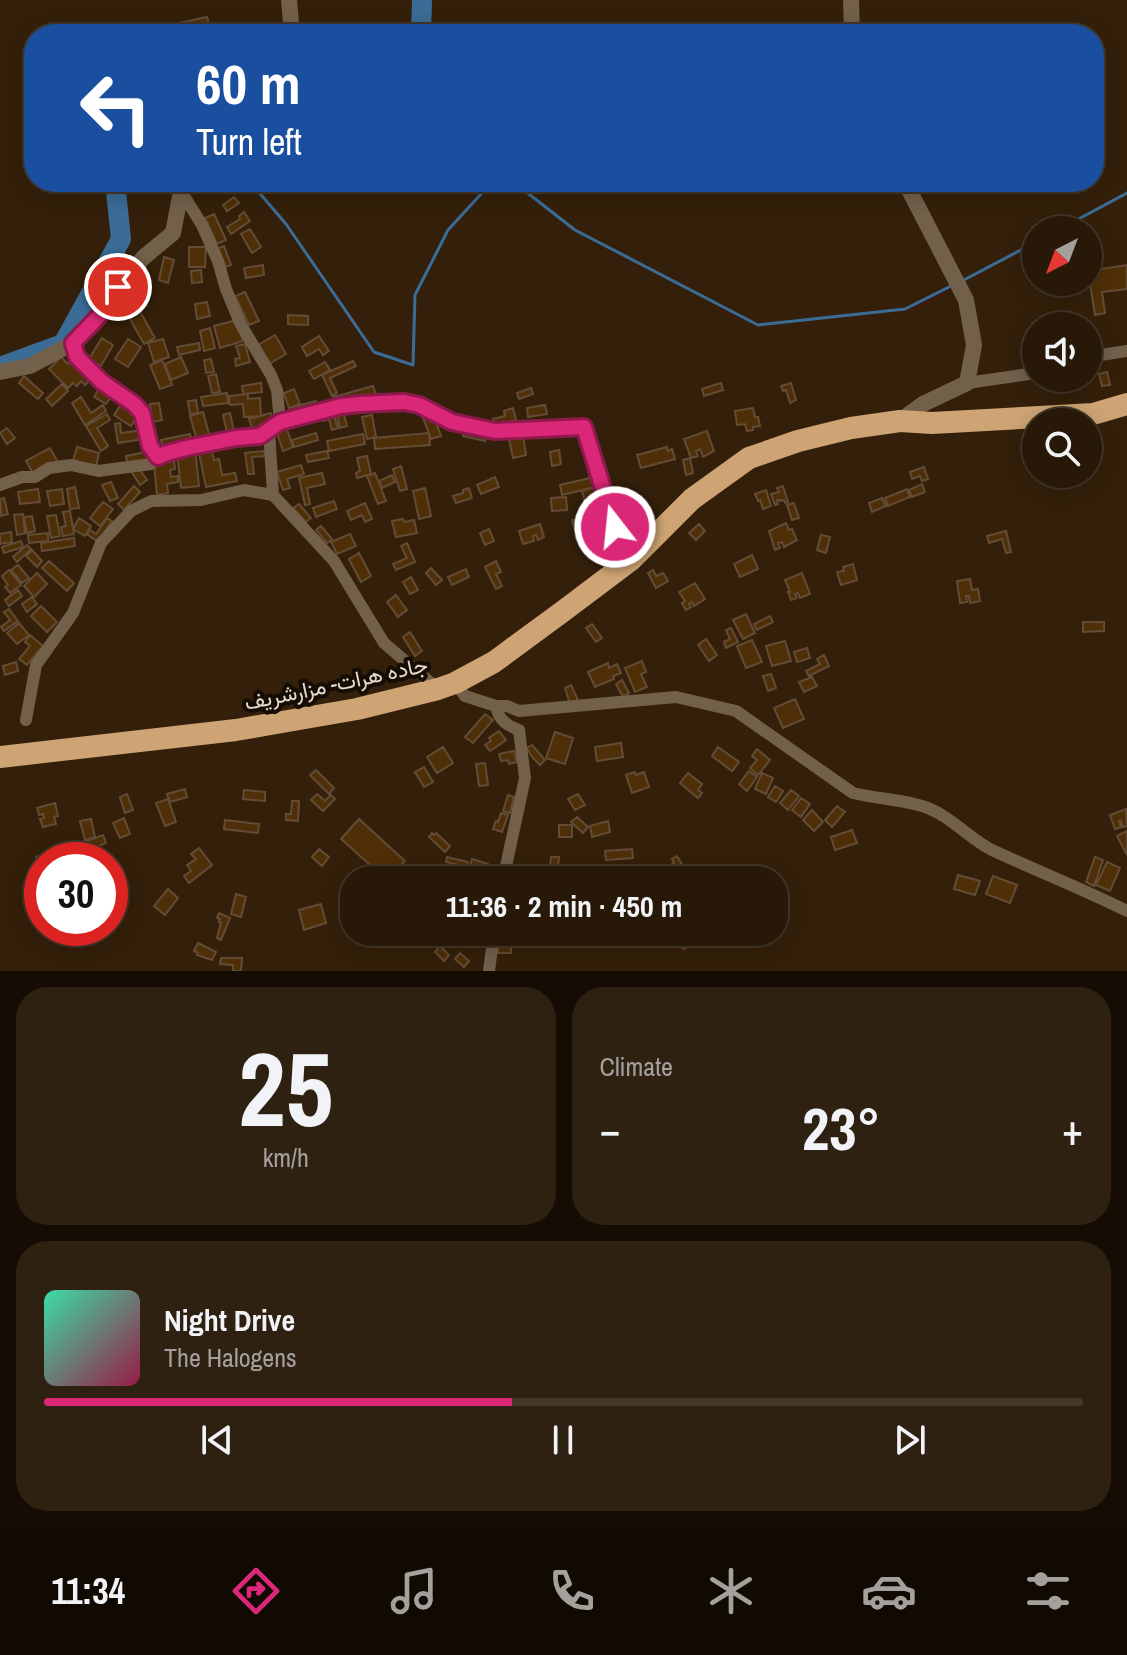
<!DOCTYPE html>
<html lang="en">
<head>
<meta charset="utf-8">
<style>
  body { margin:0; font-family:"Archivo Narrow",Vazirmatn,sans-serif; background:#2f2112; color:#f1f3f6; height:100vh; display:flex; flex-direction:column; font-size:30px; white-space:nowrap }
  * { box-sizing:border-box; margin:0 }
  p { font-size:26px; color:#a4a09c }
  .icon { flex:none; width:44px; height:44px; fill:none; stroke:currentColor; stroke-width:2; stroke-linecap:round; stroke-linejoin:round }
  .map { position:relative; height:971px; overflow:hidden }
  .details { display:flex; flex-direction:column; gap:16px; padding:16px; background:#150d04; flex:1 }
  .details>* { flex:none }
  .guide { position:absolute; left:24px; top:24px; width:1080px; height:168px; border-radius:32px; box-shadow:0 4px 20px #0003,0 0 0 2px #433729; background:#1a4fa0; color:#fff; overflow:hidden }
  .needle { width:52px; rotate:222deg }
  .buttons { position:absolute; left:1022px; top:216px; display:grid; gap:16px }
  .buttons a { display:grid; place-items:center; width:80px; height:80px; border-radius:50%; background:#271808; box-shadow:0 4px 20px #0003,0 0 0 2px #433729; font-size:40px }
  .speed { position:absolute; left:24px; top:842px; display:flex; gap:16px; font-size:40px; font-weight:700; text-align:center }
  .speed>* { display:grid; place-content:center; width:104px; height:104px; border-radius:50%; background:#271808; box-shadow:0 4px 20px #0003,0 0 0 2px #433729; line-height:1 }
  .speed .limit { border:12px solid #d22; background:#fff; color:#111 }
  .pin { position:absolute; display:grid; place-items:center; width:68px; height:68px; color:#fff; margin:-34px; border:4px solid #fff; border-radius:50%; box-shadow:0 2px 8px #0007 }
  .me { position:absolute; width:88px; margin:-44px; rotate:344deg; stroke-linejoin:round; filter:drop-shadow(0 0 6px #0008) }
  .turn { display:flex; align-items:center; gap:28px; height:168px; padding:0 40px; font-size:36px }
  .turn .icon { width:104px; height:104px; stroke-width:2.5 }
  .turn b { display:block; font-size:56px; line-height:68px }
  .big { font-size:60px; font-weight:700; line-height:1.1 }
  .details .widget { flex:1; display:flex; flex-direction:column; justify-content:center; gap:12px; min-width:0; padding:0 28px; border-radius:32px; background:#2f2112 }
  .details .dial { align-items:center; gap:0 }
  .dial b { font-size:104px; line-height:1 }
  .song { display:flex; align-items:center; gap:24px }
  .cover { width:96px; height:96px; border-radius:12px; background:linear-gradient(135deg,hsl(160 70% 55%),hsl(340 70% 35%)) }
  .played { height:8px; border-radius:4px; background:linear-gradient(90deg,#db2777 45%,#433729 45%) }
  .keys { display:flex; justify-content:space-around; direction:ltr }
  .heat { display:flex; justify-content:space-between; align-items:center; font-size:44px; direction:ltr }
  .details .tiles { flex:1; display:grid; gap:16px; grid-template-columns:1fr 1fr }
  .widget:last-child { grid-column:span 2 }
  .trip { position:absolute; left:340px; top:866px; width:448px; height:80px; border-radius:32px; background:#271808; box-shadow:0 4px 20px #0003,0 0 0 2px #433729; font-weight:700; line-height:80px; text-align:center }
  .tabs { display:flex; height:128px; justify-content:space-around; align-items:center; background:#100a03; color:#a4a09c }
  .tabs .icon { width:56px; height:56px }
  .tabs .on { color:#db2777 }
  .tabs b { font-size:36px; color:#f1f3f6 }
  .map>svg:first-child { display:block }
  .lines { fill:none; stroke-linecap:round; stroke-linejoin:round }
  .stream { stroke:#3a6c96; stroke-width:3 }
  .river { stroke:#3a6c96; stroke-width:20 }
  .building { fill:#4f2f07; stroke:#634c36; stroke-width:2 }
  .minor { stroke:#72604b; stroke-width:12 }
  .tertiary { stroke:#72604b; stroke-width:16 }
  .trunk { stroke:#cea474; stroke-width:22 }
  .route-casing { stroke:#8e194d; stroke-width:20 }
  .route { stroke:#db2777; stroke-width:14 }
  .labels { text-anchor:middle; stroke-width:8; stroke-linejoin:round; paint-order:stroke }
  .street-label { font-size:22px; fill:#e7d9cc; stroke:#150c04 }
</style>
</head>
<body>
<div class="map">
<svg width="1127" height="971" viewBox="0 0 1127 971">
  <rect width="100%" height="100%" fill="#34200a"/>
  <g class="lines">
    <path class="stream" d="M250 182 286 224 374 352 413 365 415 295 448 230 492 182
      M498 182 525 191 575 230 758 325 905 309 951 286
      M1058 230 1127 193
      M962 281 1036 242"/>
    <path class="river" d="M421 34 422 0
      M0 367 63 344 121 239 115 182"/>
  </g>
  <path class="building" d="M207 17 209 24 180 30 179 23Z
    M234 197 239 203 227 211 223 205Z
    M244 212 250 221 231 234 227 227 240 219 239 216Z
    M214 214 226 240 217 244 205 218Z
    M250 229 261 247 252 253 241 234Z
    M224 246 231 265 225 267 218 248Z
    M189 247H206L205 267H189Z
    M164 257 174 260 168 283 159 280Z
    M263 265 264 275 246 278 244 268Z
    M1127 265V289L1102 292 1105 313 1095 315 1088 271Z
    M201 270 202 282 192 283 191 271Z
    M245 292 259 321 249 325 235 296Z
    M207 302 210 316 197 319 195 304Z
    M138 308 155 338 144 344 127 314Z
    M288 315 308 316V325L288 324Z
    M237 320 243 341 220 348 214 326Z
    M210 328 215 348 204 351 200 331Z
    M275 335 286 354 269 364 258 345Z
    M319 336 329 351 323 355 319 349 307 356 302 347Z
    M102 338 113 345 101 366 89 359Z
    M128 339 141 347 128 367 115 359Z
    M163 339 169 357 154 362 148 343Z
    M199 343 200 350 179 355 177 347Z
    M245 344 250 362 236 366 235 359 240 358 236 346Z
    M1036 354V366L1027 368 1024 357Z
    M61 357 68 364 72 359 96 383 94 386 89 381 85 385 81 381 77 386 73 383 68 388 49 369Z
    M181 357 188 373 171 380 165 364Z
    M211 359 214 372 206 373 204 360Z
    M162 360 172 385 160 389 150 365Z
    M353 361 356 366 330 378 337 393 332 396 322 375Z
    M325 362 330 370 314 379 309 371Z
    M1107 372 1110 385 1102 386 1099 374Z
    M216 374 220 392 212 393 208 376Z
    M24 376 43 393 38 399 19 383Z
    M261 383 262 392 243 394 242 386Z
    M721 383 723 390 704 396 702 389Z
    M791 383 796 400 790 403 786 390 783 391 781 386Z
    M62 384 68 391 52 406 46 399Z
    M373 386 376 394 336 405 334 397Z
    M100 387 112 395 106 404 94 397Z
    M531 388 533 394 519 399 517 393Z
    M294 389 300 404 289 408 284 393Z
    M227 393 228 403 203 406 201 397Z
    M248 394V399L260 398 261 416 244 417 243 404 230 405 229 396Z
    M81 397 91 413 103 405 106 411 85 425 72 403Z
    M196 400 198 413 190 414 188 401Z
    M316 401 318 408 295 414 293 407Z
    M122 403 139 414 131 426 114 415Z
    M159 403 162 420 152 422 150 404Z
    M545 405 547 414 528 417 527 408Z
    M357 406 359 412 344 415 347 426 340 428 336 410Z
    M513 408 516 420 495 426 493 419 505 416 504 411Z
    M753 408 755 417H758L760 426 753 427V430L747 431 745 424 737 425 735 411Z
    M332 409 338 428 332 430 329 419 323 421 321 413Z
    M427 410 431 422 435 420 441 436 431 439 421 412Z
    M203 412 211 441 198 444 190 416Z
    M230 413 235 436 228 437 223 415Z
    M271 413 274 421 259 425 260 429 253 431 249 419Z
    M107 414 110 420 97 428 108 446 101 451 86 426Z
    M372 415 376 437 367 439 362 417Z
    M120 423 121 433 143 430 144 439 118 443 115 424Z
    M286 427 293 447 283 451 276 430Z
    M7 428 15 438 7 444 0 433Z
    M465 428 487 433 485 441 463 436Z
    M707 431 714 451 703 457 700 449 696 451 698 456 691 458 684 439Z
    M316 433 318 440 294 447 292 440Z
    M429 433 430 445 375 449 374 438Z
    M190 434 193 446 164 452 161 440Z
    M363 434 365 444 329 451 327 441Z
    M523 436 526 455 513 458 509 439Z
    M211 446 214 460 219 459 222 475 235 473 237 481 206 487 198 448Z
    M77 447 99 453 96 467 73 461Z
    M667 447 668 451 672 449 675 459 641 468 637 455Z
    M50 448 58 462 34 475 26 461Z
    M195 450 199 486 181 488 177 452Z
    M559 450 561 464 552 466 550 452Z
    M264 451 265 456 252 457 254 474H248L245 453Z
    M327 451 329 458 308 462 306 455Z
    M146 452 149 462 128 466 126 456Z
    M367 456 371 474 357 478 356 473 360 471 357 458Z
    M690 458 693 473 686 475 683 460Z
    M174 461 175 469 170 470 171 477 178 476V482L167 484 168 493 157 495 154 464Z
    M301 465 304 474 287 479 290 488 283 490 277 472Z
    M401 466 407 489 400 491 393 469Z
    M594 466 599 486 562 495 560 485 590 478 587 467Z
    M138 467 147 480 140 485 131 471Z
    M924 467 928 479 922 481 920 476 912 479 910 472Z
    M322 473 325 484 307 488 310 504 305 505 299 478Z
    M375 473 386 501 378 504 367 476Z
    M392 475 395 482 382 488 379 481Z
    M495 477 499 487 481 494 477 485Z
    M111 482 118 498 110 501 102 485Z
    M922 484 925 492 912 497 909 490Z
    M602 485 607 502 599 504 597 498 592 499 594 506 587 508 582 491Z
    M134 486 140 492 124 510 118 504Z
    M783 486 788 502 785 503 784 500 780 501V500H777L778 504 775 505 771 494 779 492 777 488Z
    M75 487 79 508 70 509 67 489Z
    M425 488 431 516 419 519 413 491Z
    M469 488 472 498 456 503 453 496 463 493V490Z
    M38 489 40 502 20 504 18 492Z
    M62 489 64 504 50 506 47 491Z
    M907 489 910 497 888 506 885 498Z
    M766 490 771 506 763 509 760 500 758 501 755 494Z
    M566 497 567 510 552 511 551 498Z
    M4 498 8 514 1 516 0 499Z
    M882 498 886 506 872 512 869 503Z
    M334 501 337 509 316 517 313 508Z
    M103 502 113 509 100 526 90 518Z
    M365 503 372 519 365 522 362 515 351 520 347 511Z
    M794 503 799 518 792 520 787 505Z
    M299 504 311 518 306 522 293 508Z
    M70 511 74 534 63 536 61 527 66 526 63 512Z
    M23 514 25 533 17 535 14 515Z
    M56 515 60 536 51 538 47 516Z
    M32 516 35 531 27 533 24 517Z
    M605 516 606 525 591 528 590 518Z
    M586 517 587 524 574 528 572 520Z
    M79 518 91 526 85 536 73 529Z
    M107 518 112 521 98 542 87 534 90 530 96 534Z
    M403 519 404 522 414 520 417 533 396 537 392 521Z
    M786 523 789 530 792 529 797 540 784 547 782 542 778 543 780 548 775 550 769 531Z
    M540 524 544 537 538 540 536 535 533 536 534 541 523 544 519 531Z
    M699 524 705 531 696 540 689 533Z
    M321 526 332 539 327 543 316 530Z
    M489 529 494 541 485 545 480 533Z
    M1006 531 1011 552 1006 553 1002 539 989 543 987 536Z
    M11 532 12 542 0 544V534Z
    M48 533V541L29 543 28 535Z
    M350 534 356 546 337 554 331 542Z
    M821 535 830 537 826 553 817 550Z
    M74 538 75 546 42 551 41 543Z
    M21 541 23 547 4 553 2 547Z
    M407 543 415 562 396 570 393 564 407 558 401 546Z
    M27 545 31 549 17 562 13 557Z
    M32 550 42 561 37 567 26 556Z
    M359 553 371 576 361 582 349 559Z
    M752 555 758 569 740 577 734 564Z
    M49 561 74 583 67 591 42 568Z
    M496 561 501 572 496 574 502 586 496 589 485 567Z
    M853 564 857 580 841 585 837 572 844 571 843 567Z
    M18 565 29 578 22 583 11 570Z
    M431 568 442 580 436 585 426 573Z
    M466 569 469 577 452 585 448 577Z
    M9 570 21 585 10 593 5 587 8 585 2 576Z
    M653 570 656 576 663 573 668 581 656 588 648 573Z
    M37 573 47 584 34 597 24 586Z
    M802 573 810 594 800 598 798 593 795 594 797 598 791 600 788 592H790L785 580Z
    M411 577 418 590 410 594 403 582Z
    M970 579 972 590 978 589 980 601 970 603 969 596H966L967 602 960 603 957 581Z
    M695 583 705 599 694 606 692 602 689 604 691 607 686 610 682 603 685 601 679 592Z
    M18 590 22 596 9 606 5 600Z
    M396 595 407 610 398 617 387 602Z
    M32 597 37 604 27 612 22 604Z
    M41 606 57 622 47 632 31 616Z
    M9 609 18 621 4 631 1 627 10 620 4 612Z
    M746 614 755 633 743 639 733 620Z
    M770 616 773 622 757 630 754 624Z
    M1083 622H1104V631L1083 632Z
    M19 623 29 635 17 644 7 633Z
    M592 624 602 638 596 642 586 628Z
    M731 628 738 642 726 648 724 642 730 639 726 630Z
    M410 632 422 651 415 656 403 637Z
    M30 635 43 646 27 665 19 659 30 646 25 642Z
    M706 639 717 655 709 661 698 645Z
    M752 640 762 662 746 668 737 646Z
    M785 641 791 661 772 666 766 646Z
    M807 648 810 658 797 662 794 652Z
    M824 655 829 666 809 676 806 671 820 664 817 659Z
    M642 661 646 672 641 674 647 687 635 692 625 668Z
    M16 662 18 671 5 675 3 666Z
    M608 663 609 668 617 664 621 673 613 676 614 679 595 687 588 672Z
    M771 674 776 688 768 691 763 676Z
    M812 677 817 686 804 692 799 682Z
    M622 680 629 693 623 697 616 684Z
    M571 685 578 700 570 704 565 688Z
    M795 699 804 719 783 728 774 708Z
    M485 714 493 720 473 743 465 737Z
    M499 731 506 740 490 751 485 745 491 741 489 738Z
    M555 732 573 738 565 764 546 758Z
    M621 743 623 757 597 761 595 747Z
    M532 745 545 760 540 765 532 757 527 748Z
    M443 747 453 763 437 773 427 757Z
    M718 747 739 762 732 771 712 756Z
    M757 749 770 760 758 775 750 768 757 760 752 756Z
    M514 751 517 762 509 764 508 760 501 761 499 754Z
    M485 763 488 785 479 786 476 764Z
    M424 767 433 782 424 787 415 772Z
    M316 770 334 788 329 794 310 775Z
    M749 771 757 777 747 791 739 784Z
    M635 772 636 775 644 772 649 787 632 793 626 775Z
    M688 773 702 784 698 790 702 793 698 798 680 783Z
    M762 773 773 778 766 794 755 789Z
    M775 786 783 791 776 802 768 797Z
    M185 789 187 797 170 802 167 794Z
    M244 790 265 792V801L243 799Z
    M791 790 799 796 788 810 780 803Z
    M127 794 133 810 125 813 120 797Z
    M317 794 325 801 331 795 335 799 323 811 311 800Z
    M578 794 585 805 575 810 568 799Z
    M508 795 514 797 510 813 503 811Z
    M801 798 810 804 801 817 792 810Z
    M168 799 176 822 165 826 156 803Z
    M292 801H299L298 821 286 820V814H291Z
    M55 803 58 816 54 817 56 824 43 827 40 819 44 818 43 814 39 815 37 808Z
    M837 806 845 812 832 827 825 820Z
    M1126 809 1127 826 1123 827 1121 821H1119L1121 827 1115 829 1110 815Z
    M812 810 823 822 814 831 803 820Z
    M501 813 508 815 502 832 493 829 496 821 498 822Z
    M577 817 588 827 583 833 571 822Z
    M124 818 130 834 120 838 113 823Z
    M91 819 95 837 85 840 80 821Z
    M359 819 405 861 387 880 341 839Z
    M225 820 259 824 258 833 224 829Z
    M608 821 610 832 592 837 590 826Z
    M559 825H572V837H559Z
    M852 830 857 843 835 850 831 837Z
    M1127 831V855L1117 836Z
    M432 833 434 835 436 833 450 846 445 852 429 837Z
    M103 835 106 843 88 850 85 842Z
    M83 842 86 852 64 858 61 849Z
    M199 848 212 865 189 883 184 876 191 871 187 865 196 859 191 854Z
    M319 849 329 857 322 866 312 857Z
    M632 849 633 858 606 860 605 851Z
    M57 851 59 857 42 860V862L38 864 36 857Z
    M677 856 683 866 664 878 660 872 674 863 672 859Z
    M447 857 468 862 467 867 446 862Z
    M551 857H559L558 867 562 868 561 878 549 877Z
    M1095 857 1103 860 1094 886 1086 882Z
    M472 859 488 864 487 872 470 867Z
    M1107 862 1120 868 1110 891 1096 885Z
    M958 875 980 881 975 895 954 889Z
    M993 876 1017 885 1010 903 986 894Z
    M168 889 178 898 165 915 154 906Z
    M236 894 246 897 241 917 231 914Z
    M321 904 326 923 304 930 299 910Z
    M219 913 230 918 221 940 217 938 221 923 219 922 220 919 217 918Z
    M614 932H632L631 941 613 938Z
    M690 932H698L702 941 683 949 679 941 689 936 688 933Z
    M498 937H511V953H498Z
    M198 943 216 952 212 960 197 955 198 953 194 951Z
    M440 946 449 955 444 961 435 952Z
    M460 953 469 961 464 967 455 959Z
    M221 958H242L241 971H233V965L220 964Z"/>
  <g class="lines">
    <path class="minor" d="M181 191 202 225 218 261 226 289 241 325 271 375 277 390 280 422
      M73 343 77 357 102 382 134 404 142 413 150 446 158 457
      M1088 357 1127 351
      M967 383 1036 373
      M0 485 22 477H35L49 468 71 465 98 471 151 464 164 454 236 438 260 436 269 430
      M455 683 465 696 496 706
      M438 689 384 643 334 561 273 495 269 430 280 422 341 406 404 402 419 405 452 422 495 431 584 427 610 505 621 549 631 560
      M26 720 36 665 73 613 101 543 131 511 151 501 201 500 244 490 273 495
      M503 880 525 778 519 730C506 725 499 720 496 706H507L519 711 676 697 736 711 853 793C877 799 902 799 925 807 949 815 970 839 992 850 1037 871 1083 889 1127 911
      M489 971 494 932"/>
    <path class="tertiary" d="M289 0 292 34
      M851 0 852 34
      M0 372 30 366 73 343 99 316 118 287 144 257 173 233 181 191 179 182
      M900 421 923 404 967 383 974 345 966 300 905 182"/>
    <path class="trunk" d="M0 757 236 730 357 709 438 689 455 683 494 662 562 612 631 560 692 499 749 458 798 441 851 428 900 421 932 423 1093 414 1127 404"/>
  </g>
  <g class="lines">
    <g class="route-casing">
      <path id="route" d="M118 287 99 316 73 343 77 357 102 382 134 404 142 413 150 446 158 457 164 454 186 448 236 438 260 436 280 422 341 406 360 404 404 402 419 405 452 422 495 431 584 427 615 527"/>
    </g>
    <use href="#route" class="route"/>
  </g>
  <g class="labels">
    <g class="street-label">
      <text transform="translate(336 683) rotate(-12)" y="8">جاده هرات- مزارشریف</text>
    </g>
  </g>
</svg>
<div class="buttons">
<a><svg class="needle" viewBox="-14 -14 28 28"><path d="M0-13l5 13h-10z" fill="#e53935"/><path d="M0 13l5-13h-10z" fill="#a4a09c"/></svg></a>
<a><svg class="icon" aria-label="sound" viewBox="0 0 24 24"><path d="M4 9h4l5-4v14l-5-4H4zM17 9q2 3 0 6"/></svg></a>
<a><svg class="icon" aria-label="search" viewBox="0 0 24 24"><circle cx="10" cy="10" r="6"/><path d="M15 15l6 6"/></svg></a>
</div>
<div class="speed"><div class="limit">30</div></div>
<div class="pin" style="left:118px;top:287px;background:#d93025"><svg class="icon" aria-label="arrive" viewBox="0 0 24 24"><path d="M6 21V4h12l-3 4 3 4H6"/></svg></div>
<svg class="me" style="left:615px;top:527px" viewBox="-20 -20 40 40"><circle r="17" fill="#db2777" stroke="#fff" stroke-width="3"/><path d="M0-11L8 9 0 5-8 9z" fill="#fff"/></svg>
<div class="trip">11:36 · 2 min · 450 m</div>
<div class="guide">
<div class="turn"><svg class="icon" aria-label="left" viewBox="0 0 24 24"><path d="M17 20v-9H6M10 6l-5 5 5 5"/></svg><div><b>60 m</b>Turn left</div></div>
</div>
</div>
<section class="details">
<div class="tiles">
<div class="widget dial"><b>25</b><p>km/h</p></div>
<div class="widget"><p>Climate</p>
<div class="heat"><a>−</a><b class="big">23°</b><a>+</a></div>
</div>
<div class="widget">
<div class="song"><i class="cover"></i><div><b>Night Drive</b><p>The Halogens</p></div></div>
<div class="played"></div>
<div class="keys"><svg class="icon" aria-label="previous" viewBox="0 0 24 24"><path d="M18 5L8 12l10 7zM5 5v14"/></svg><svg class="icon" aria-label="pause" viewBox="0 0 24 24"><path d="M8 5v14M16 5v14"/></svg><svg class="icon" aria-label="next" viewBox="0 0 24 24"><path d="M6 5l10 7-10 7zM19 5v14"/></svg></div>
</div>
</div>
</section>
<nav class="tabs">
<b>11:34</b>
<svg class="icon on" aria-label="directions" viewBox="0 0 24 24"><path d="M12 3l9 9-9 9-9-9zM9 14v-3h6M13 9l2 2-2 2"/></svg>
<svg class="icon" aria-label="music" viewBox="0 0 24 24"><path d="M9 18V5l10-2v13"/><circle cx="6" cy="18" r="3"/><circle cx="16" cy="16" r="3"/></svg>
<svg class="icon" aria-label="phone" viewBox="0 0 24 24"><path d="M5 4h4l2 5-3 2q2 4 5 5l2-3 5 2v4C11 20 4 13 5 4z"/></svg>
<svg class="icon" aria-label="climate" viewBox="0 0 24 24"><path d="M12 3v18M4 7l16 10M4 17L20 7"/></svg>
<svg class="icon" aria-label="car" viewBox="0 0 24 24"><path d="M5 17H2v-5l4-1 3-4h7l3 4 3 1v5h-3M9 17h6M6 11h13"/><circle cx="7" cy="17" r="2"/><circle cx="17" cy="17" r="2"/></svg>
<svg class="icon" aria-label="filters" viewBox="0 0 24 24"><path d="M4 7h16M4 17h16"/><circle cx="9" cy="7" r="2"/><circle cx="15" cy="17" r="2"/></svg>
</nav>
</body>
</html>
